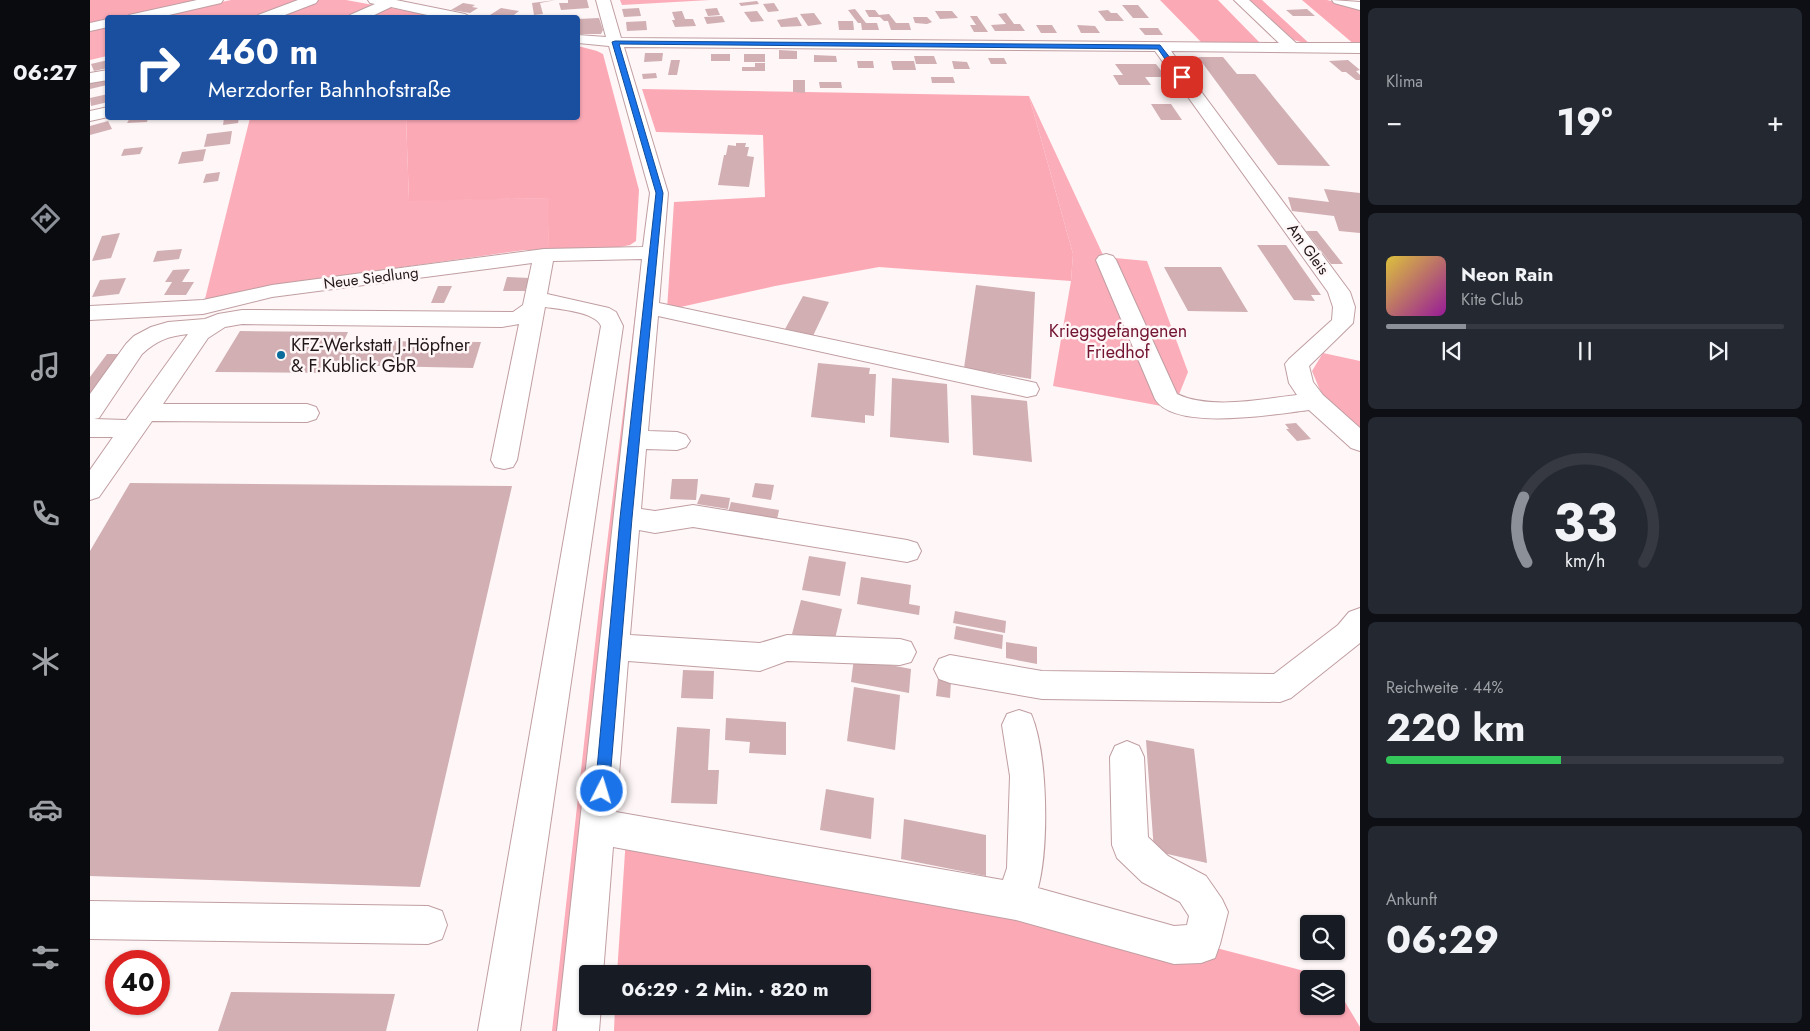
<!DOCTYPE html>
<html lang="de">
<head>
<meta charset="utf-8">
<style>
  body { margin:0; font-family:Jost,sans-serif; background:#242831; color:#f1f3f6; height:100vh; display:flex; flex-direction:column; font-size:19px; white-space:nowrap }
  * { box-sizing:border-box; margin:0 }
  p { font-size:16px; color:#9ea1a6 }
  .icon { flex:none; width:28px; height:28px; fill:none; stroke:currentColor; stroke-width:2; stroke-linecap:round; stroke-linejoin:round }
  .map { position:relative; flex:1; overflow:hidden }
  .drawer { display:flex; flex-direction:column; gap:8px; padding:8px; background:#0d0f14; width:450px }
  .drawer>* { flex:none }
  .guide { position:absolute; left:15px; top:15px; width:475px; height:105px; border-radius:5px; box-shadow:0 1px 4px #0004; background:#1a4fa0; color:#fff; overflow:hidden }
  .fabs { position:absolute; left:1210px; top:915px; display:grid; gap:10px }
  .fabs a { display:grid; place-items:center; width:45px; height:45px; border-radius:5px; background:#171b24; box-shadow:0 1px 4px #0004; font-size:25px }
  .speed { position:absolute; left:15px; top:950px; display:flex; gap:10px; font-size:25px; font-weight:700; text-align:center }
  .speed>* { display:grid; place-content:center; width:65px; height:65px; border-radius:50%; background:#171b24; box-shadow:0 1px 4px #0004; line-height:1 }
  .speed .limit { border:8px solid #d22; background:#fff; color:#111 }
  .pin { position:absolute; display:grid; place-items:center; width:42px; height:42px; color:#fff; margin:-21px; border-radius:10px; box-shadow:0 2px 8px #0006 }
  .me { position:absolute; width:55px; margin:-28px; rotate:5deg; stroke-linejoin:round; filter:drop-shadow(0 0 4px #0008) }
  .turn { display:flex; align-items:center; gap:18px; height:105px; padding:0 20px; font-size:22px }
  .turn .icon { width:65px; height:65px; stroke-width:2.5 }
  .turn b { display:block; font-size:35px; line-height:42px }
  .big { font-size:38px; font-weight:700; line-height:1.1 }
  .drawer .widget { flex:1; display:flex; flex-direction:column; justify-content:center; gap:8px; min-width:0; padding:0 18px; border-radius:8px; background:#242831 }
  .drawer .dial { align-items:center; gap:0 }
  .dial svg { height:130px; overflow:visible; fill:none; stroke:#363941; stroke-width:7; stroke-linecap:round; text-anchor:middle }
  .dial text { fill:#f1f3f6; stroke:none }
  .song { display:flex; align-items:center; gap:15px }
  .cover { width:60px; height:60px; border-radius:8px; background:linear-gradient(135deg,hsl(50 70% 55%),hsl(300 70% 35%)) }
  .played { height:5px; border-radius:2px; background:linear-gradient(90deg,#8c9099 20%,#363941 20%) }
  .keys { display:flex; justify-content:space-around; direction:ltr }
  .heat { display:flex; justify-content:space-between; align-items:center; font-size:28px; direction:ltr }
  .charge { height:8px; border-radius:4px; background:linear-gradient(90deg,#34c759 44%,#363941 0) }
  .trip { position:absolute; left:489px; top:965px; width:292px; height:50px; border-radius:5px; background:#171b24; box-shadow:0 1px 4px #0004; font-weight:700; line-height:50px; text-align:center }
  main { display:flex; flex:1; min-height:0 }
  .tab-bar { display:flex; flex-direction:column; width:90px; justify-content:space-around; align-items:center; background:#090b0e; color:#9ea1a6 }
  .tab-bar .icon { width:35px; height:35px }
  .tab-bar .selected { color:#8c9099 }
  .tab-bar b { font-size:22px; color:#f1f3f6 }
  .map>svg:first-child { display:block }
  .green { fill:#fbadb9 }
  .forest { fill:#fca9b6 }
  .building { fill:#d1afb3 }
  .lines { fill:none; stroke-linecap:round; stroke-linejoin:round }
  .minor-casing { stroke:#c09ea2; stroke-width:2 }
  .minor { fill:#fff; fill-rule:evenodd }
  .route { fill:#1a73e8; stroke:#114b97 }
  .poi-dot { fill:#0a6c9a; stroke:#fef6f7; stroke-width:2 }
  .labels { text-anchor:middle; stroke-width:5; stroke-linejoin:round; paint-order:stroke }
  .far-street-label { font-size:15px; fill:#221618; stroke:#fef6f7 }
  .park-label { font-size:18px; fill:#731431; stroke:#fef6f7 }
  .poi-label { font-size:18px; fill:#221618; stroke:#fef6f7; text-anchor:start }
</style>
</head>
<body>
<main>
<nav class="tab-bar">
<b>06:27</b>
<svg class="icon selected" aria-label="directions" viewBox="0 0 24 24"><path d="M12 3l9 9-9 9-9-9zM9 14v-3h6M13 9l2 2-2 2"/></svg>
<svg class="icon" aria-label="music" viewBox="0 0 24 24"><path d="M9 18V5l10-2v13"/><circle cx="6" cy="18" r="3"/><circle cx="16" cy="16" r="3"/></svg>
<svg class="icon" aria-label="phone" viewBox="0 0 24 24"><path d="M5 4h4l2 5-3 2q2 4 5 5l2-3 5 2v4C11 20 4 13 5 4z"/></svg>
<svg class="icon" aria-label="climate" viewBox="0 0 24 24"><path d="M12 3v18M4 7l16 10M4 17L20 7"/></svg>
<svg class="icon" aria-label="car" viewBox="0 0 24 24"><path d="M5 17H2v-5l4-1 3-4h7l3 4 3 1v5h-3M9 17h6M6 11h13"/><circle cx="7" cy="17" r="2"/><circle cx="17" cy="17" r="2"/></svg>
<svg class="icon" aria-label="filters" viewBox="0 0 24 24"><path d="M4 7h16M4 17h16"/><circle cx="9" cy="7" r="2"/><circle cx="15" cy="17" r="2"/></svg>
</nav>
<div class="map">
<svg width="1270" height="1031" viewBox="0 0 1270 1031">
  <rect width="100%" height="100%" fill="#fef6f7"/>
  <path class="green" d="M141 0H256L289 6 259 17 59 18Z
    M530 0H620L532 5Z
    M17 25V56L0 60V29Z
    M939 96 1014 257 1057 261 1098 372 1088 397 1093 410 963 386 981 281 983 254Z
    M160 118H316L319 200 460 198 458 250H435L183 285 114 303Z
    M548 291H555L522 577 517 580 508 652 515 656 475 1031H462L509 609Z
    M1233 353 1270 361V427L1259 421 1232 395 1222 371Z"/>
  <path class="forest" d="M0 0H114L30 17 18 18 17 20 0 24Z
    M1070 0H1128L1169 42 1113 44Z
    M1160 0H1172L1221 45 1204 40Z
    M1212 0H1237L1270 8V45H1265Z
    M296 7 348 17 271 18Z
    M488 46 507 51 513 54 549 190 546 241 540 245 530 247 458 250 459 198 319 201 316 118H488Z
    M552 89 939 96 983 254 981 281 789 267 685 286 577 310 584 202 675 197 673 135 566 132Z
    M536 837 1111 944 1241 978 1219 979V1006H1246V987L1270 1027V1031H524L525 1006H772V974H527Z"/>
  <path class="building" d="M466 0 450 3 453 14 444 15 442 3Z
    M478 0H497L499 8 471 10 469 3H478Z
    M667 1 669 4 651 6 649 3Z
    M373 3 385 5 382 7 388 8 380 13 361 10Z
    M684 3 689 11 678 12 673 4Z
    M1032 5H1048L1059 18H1043Z
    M411 8 429 11 420 18 400 15Z
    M549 8 551 16 534 17 532 9Z
    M627 8 630 15 618 16 615 9Z
    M765 9 776 23H787L789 30H772L771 23H768L758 10Z
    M1217 9 1225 16H1203L1196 10Z
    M775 10H785L789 15 799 14 806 23H819L821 30H801L798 21H794L790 17H779Z
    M1018 10 1021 13H1027L1034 21H1016L1008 11Z
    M592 11 595 19H603L606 26 585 27 582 20H585L582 12Z
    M667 11 674 21 661 22 654 12Z
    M845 11H862L868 18 850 19Z
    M724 13 732 24 718 26 710 14Z
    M916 13 924 24H930L935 31H905L901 25 916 24 908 14Z
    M632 16 635 22 617 24 614 17Z
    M880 16H887L898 32H884L880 25H886Z
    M707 17 712 26 691 27 687 20Z
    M823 17H837L842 22 837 24 825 23Z
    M509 18 513 30 511 34H488V19Z
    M556 21 557 30 537 31 536 22Z
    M748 21H763L764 30H749Z
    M946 25H962L967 33H951Z
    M987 25 1005 26 1010 33H991Z
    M1049 28H1068L1073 35H1055Z
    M689 50 707 51V59H689Z
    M555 53H573L572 61 554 62Z
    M621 54H640V61H621Z
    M654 54H675V62H654Z
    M724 55 746 56 747 62H724Z
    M824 56H844L847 64H826Z
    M1108 57H1133L1147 74H1165L1240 166 1188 165Z
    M898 58H914L917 64H901Z
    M18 60V68L4 71 1 64Z
    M581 60H590L587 75H578Z
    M1258 60 1270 70 1266 71 1270 75V80H1266L1256 72H1252L1239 61Z
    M767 61H783L784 68H768Z
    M801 61H824L826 70H803Z
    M862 61 877 62 880 69H864Z
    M665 63H675V71H652V67H665Z
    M1025 64H1066L1076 77H1055L1061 85H1029L1023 75H1033Z
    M566 73 567 78 553 79 552 74Z
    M841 77H863L865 83H842Z
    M15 79 17 85 0 89V82Z
    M703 80H715V93L703 92Z
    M729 82H751L752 88H730Z
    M18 94V102L1 106 0 98Z
    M1061 104H1081L1092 120H1071Z
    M40 118H58L57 122 37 123Z
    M134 118H149L148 123 133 125Z
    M18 121 22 129 0 135V126Z
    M142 131 140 144 114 147 117 134Z
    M646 143H656L655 147H659L657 156 664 157 659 187 628 185 634 155H636L638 145 646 146Z
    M53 147 50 154 31 156 34 149Z
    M116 149 113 161 88 164 92 152Z
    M130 172 128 181 113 183 116 174Z
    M1234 189 1270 193V233L1249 231 1244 216 1202 211 1198 197 1239 202Z
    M1216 231H1227L1253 264H1241Z
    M30 233 21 258 2 261 12 236Z
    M1167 245H1196L1231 295H1221L1225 301 1204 300Z
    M92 249 89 259 63 262 67 251Z
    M1074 267H1131L1158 312 1098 311Z
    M100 269 92 282H104L96 295H74L82 282H75L83 270Z
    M417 277 439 278 435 291H413Z
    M36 278 29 294 2 297 10 280Z
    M886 285 945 292 941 379 874 368Z
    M348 286H362L354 303H341Z
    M713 296 739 302 722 338 694 331Z
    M150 331 258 332 252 345 274 346 276 341 391 342 383 368 243 365 239 373 125 372Z
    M17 354H32L0 400V377Z
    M728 363 780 368 779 374H786L784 416 775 415V423L721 417Z
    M802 378 857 384 859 443 800 437Z
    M881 395 937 401 942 462 883 455Z
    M1206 423 1221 439 1207 441 1196 429H1199L1195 424Z
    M582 479H608L606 500 580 499Z
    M40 483 422 486 330 887 0 876V551Z
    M665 483 684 485 681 500 662 497Z
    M611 494 640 498 638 509 607 504Z
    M641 502 689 510 686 524 637 517Z
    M719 556 756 562 750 596 712 590Z
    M771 577 821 585 819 604 830 606 829 615 767 604Z
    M711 600 752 609 744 643 702 634Z
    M865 611 916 621 915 633 863 623Z
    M866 626 913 635 912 649 864 639Z
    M916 642 947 647V664L916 658Z
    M764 658 821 669 819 693 761 682Z
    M593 670 624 671 623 699 591 698Z
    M848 678 861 681 860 698 846 696Z
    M764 687 810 695 805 750 757 741Z
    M636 718 696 722V755L659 753 660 742 635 740Z
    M587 727 620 729 618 770H629L627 804 581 803Z
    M1056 740 1104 749 1117 863 1064 851Z
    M736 789 784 798 781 839 730 830Z
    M814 819 896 835V876L811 859Z
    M141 992 305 994 296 1031H128Z"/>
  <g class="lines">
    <g class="minor-casing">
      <path id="minor" d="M107 0H133L131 3 66 18H37L39 15Z
        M208 0H228L226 3 187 18H166L168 15Z
        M278 0H306L375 14 382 18H351L301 7 278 18H258L260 15 285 4 280 3Z
        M506 0H520L531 38 1189 43 1144 0H1159L1206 43H1270V53L1081 51 1260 292 1265 307 1263 323 1219 366 1223 382 1233 395 1270 428V451L1261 448 1219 410C1186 414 1085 432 1065 399L1006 260 1009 256 1016 254 1023 256 1026 260 1087 394C1120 410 1171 399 1207 395L1199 383 1195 364 1199 359 1242 320 1243 307 1238 292 1065 51 534 47 578 193 569 303 937 381 946 383 949 389 946 395 937 397 568 316 558 431 587 432 596 435 600 441 596 447 587 450 556 449 551 509 565 511 603 505 817 540 827 543 831 551 827 559 817 562 603 527 565 533 549 530 540 635 670 643 697 635 810 639 821 642 826 652 821 662 810 665 697 661 670 671 538 661 526 812 913 880 917 868 920 776 912 725 917 714 929 710 941 714C958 753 959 847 948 888L1084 926 1097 925 1099 916 1090 902 1052 882 1027 858 1022 845 1020 757 1025 746 1037 741 1049 746 1054 757 1058 837 1078 856 1116 876 1132 899 1138 912 1130 944 1125 958 1111 963 1084 964 926 920 523 847 513 974H498V1006H511L509 1031H467L552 259 463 261 457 294 519 308 526 312 533 326 430 1031H388L511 326C506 312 469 309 455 307L427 460 423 467 414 469 405 467 401 460 429 324 412 327 152 324 135 327 118 338 73 404H217L226 407 229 413 226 419 217 422 62 421 9 497 0 500V470L23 437H0V394L36 344 44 336 61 327 78 322 115 319 128 314 152 310 423 312 433 305 442 263 182 297 113 314 0 320V306L113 300 182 285 454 249 553 247 560 193 519 46 488 43V35L516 37ZM98 334 36 420 4 419 9 418 52 354C66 341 78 336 98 334Z
        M1242 0 1270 2V10L1244 3Z
        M18 19V27L0 31V23Z
        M18 70V80L0 83V73Z
        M18 107V117L0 121V111Z
        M1270 608V643L1201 698 1190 702 952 699 860 683 849 679 844 669 849 659 860 655 952 671 1184 674 1248 625 1259 612Z
        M0 901 338 906 352 911 357 925 352 939 338 944 0 939Z"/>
    </g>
    <use href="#minor" class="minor"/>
  </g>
  <path class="route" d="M525 41 1070 45 1095 77 1089 79 1068 49 529 44 573 193 542 518 519 791 517 796 512 798 507 796 505 791 530 518 566 193 522 42Z"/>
  <circle class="poi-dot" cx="191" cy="355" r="5"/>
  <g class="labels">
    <g class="far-street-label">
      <text transform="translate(1218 249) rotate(54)" y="5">Am Gleis</text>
      <text transform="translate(281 278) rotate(-7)" y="5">Neue Siedlung</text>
    </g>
    <g class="park-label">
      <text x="1028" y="337">Kriegsgefangenen<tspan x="1028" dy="21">Friedhof</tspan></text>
    </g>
    <g class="poi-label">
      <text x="201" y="351">KFZ-Werkstatt J.Höpfner<tspan x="201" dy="21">&amp; F.Kublick GbR</tspan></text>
    </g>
  </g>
</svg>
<div class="fabs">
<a><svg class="icon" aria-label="search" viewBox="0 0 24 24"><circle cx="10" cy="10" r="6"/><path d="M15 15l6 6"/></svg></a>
<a><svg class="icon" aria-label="layers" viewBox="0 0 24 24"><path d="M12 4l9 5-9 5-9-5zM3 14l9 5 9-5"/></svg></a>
</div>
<div class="speed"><div class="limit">40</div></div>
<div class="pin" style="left:1092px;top:77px;background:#d93025"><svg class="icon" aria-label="arrive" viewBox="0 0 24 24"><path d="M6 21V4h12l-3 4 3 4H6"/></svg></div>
<svg class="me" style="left:512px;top:791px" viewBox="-20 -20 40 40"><circle r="17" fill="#1a73e8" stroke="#fff" stroke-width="3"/><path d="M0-11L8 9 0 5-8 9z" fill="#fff"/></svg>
<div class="trip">06:29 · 2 Min. · 820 m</div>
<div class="guide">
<div class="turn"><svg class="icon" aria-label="right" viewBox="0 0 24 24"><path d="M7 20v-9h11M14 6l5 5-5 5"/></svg><div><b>460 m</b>Merzdorfer Bahnhofstraße</div></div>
</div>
</div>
<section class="drawer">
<div class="widget"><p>Klima</p>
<div class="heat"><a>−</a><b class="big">19°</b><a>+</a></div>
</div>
<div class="widget">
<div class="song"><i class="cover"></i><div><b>Neon Rain</b><p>Kite Club</p></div></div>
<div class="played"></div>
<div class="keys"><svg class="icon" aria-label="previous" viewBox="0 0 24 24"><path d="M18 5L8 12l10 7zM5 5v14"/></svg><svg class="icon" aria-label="pause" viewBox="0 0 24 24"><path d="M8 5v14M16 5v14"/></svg><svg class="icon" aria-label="next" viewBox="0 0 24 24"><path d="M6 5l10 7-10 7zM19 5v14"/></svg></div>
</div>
<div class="widget dial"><svg viewBox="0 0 100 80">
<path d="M14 69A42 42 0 1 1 86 69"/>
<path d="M14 69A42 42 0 0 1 12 29" stroke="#8c9099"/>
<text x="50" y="56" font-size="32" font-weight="700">33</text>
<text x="50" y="72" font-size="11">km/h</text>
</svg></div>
<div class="widget"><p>Reichweite · 44%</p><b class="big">220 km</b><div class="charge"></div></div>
<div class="widget"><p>Ankunft</p><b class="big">06:29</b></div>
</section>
</main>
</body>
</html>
